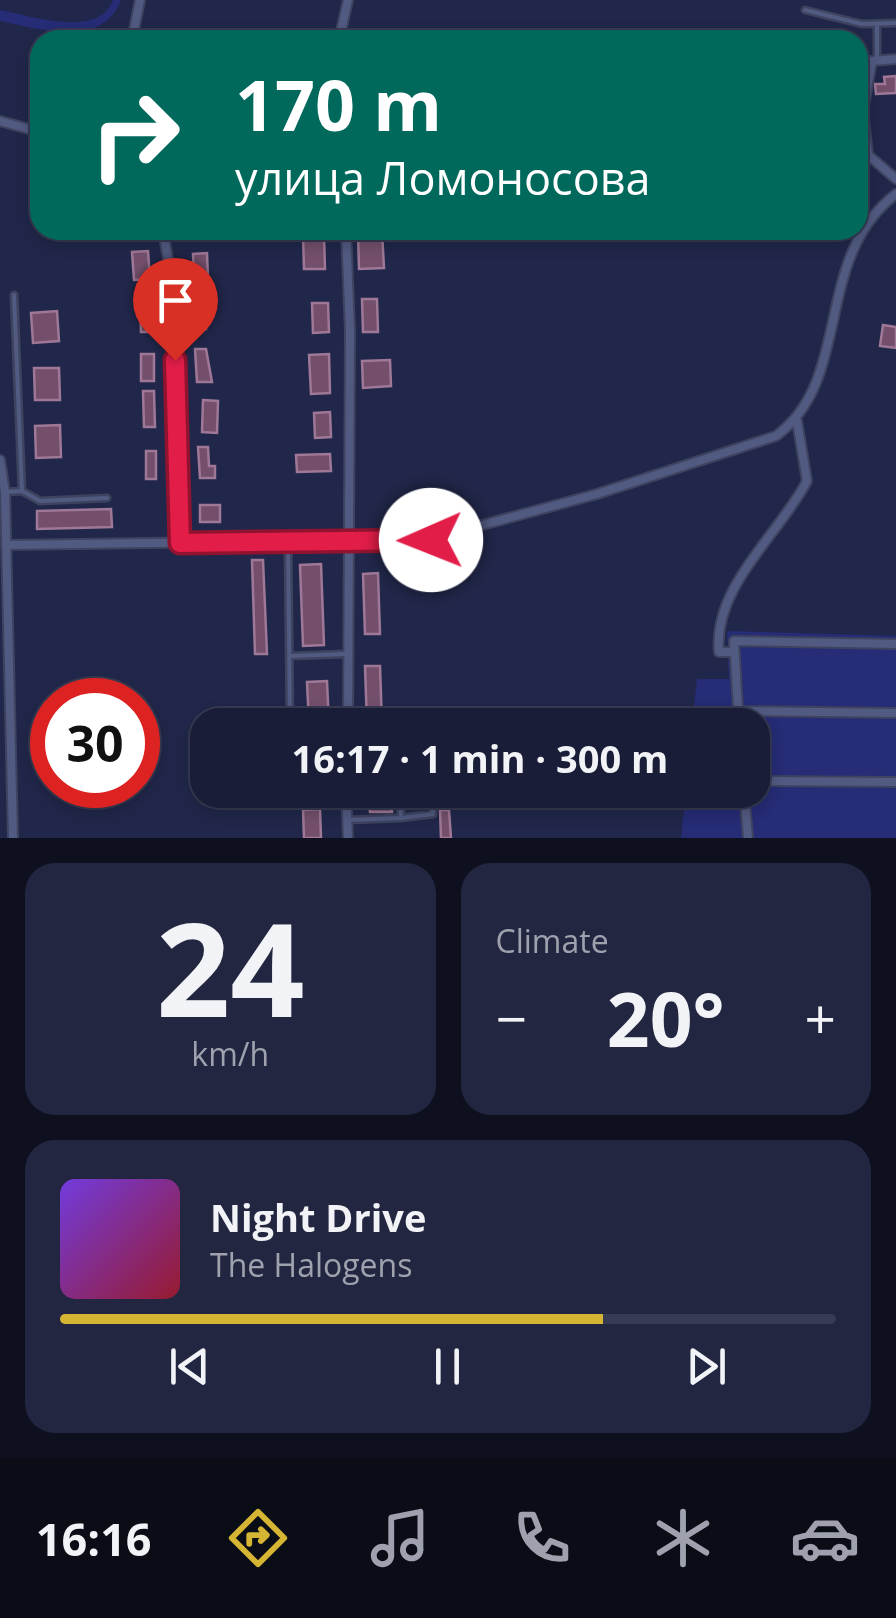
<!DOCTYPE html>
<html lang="en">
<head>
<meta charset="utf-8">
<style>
  body { margin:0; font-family:"Open Sans",sans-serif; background:#222640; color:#f1f3f6; height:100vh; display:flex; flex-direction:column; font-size:38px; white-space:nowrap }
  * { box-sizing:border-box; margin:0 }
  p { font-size:32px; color:#9fa2ae }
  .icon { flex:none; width:55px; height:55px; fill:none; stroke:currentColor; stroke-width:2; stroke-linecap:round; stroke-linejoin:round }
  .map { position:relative; height:838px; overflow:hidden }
  .panel { display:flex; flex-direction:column; gap:25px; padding:25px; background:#0e101f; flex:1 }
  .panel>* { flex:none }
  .guide { position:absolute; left:30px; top:30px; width:838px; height:210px; border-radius:30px; box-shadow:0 5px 15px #0003,0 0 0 2px #373b53; background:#00695c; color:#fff; overflow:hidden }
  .speed { position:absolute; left:30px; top:678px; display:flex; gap:20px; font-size:50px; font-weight:700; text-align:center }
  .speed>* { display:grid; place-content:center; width:130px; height:130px; border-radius:50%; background:#191d38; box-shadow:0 5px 15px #0003,0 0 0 2px #373b53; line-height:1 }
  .speed .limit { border:15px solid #d22; background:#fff; color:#111 }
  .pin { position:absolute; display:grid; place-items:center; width:85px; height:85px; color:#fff; margin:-102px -42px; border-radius:50% 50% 50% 0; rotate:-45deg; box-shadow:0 0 10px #0007 }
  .pin .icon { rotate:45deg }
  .me { position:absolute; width:110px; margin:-55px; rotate:269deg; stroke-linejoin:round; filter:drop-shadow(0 0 8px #0008) }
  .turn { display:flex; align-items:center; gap:35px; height:210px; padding:0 40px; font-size:45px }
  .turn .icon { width:130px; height:130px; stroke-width:2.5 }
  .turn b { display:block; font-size:70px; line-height:85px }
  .big { font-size:75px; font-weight:700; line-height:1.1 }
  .panel .widget { flex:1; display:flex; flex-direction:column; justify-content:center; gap:15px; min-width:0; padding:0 35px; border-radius:30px; background:#222640 }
  .panel .dial { align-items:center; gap:0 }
  .dial b { font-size:130px; line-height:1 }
  .song { display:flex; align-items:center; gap:30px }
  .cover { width:120px; height:120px; border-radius:15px; background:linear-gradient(135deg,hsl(260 70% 55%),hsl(350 70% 35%)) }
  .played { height:10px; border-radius:5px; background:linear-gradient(90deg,#d6b534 70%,#373b53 70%) }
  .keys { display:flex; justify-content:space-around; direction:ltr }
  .heat { display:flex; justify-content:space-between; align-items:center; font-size:55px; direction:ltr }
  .panel .tiles { flex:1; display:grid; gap:25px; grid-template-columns:1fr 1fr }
  .widget:last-child { grid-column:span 2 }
  .trip { position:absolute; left:190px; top:708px; width:580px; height:100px; border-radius:30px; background:#191d38; box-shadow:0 5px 15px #0003,0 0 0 2px #373b53; font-weight:700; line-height:100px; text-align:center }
  .tabs { display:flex; height:160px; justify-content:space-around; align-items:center; background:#0a0c16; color:#9fa2ae }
  .tabs .icon { width:70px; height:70px }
  .tabs .active { color:#d6b534 }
  .tabs b { font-size:45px; color:#f1f3f6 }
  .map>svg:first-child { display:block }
  .green { fill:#262c75 }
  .building { fill:#734f6c; stroke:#9e7896; stroke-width:2.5 }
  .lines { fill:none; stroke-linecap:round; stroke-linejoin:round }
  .service-casing { stroke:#3e4360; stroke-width:9 }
  .minor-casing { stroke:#3e4360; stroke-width:12 }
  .service { stroke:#515a81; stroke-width:4 }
  .minor { stroke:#515a81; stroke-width:8 }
  .route-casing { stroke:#92132f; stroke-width:25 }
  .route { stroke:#e11d48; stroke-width:18 }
</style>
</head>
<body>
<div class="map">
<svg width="896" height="838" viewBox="0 0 896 838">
  <rect width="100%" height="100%" fill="#21274a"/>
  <path class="green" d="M113 0H121C103 49 40 29 0 21V10C31 16 99 39 113 0Z
    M727 631 896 636V838H681L686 790H752V725H692L697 679H729Z"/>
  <path class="building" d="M896 76V93L876 94 875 84H885L884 77Z
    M382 231 384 268 359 269 358 233Z
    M324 235 325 269H304L303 236Z
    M148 251 150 279 134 280 132 252Z
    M207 253 208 279 194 280 193 254Z
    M362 299H377L378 332H363Z
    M193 300H204L206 329 194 330Z
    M312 303H328L329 332 313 333Z
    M140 304H152V332H141Z
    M57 311 59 341 33 343 31 313Z
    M883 325 896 327V348L880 346Z
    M195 349H206L212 382H197Z
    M141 354H154V381H141Z
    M329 354 330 393 311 394 309 355Z
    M390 360 391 386 363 388 362 361Z
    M34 368H59L60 400H35Z
    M143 391H154L155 427H144Z
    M203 400 218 401 217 433 202 432Z
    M330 412 331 437 315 438 314 413Z
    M60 425 61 457 36 458 35 426Z
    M198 447H208L209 466H215V478H200Z
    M146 451H156V479H146Z
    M330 454 331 471 297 472 296 455Z
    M200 505H220V522H200Z
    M111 509 112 527 37 529V511Z
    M252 560H263L267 654H255Z
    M321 564 324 645 303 646 300 565Z
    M378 573 380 634H365L363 574Z
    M365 666H380L382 725H367Z
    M327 681 329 725H309L307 682Z
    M369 790H391L392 812H370Z
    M320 809 321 838H304L303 810Z
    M440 810H449L451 838H441Z"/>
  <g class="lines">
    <g class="service-casing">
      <path id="service" d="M805 10 862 24 896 23
        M877 60V25
        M22 491 40 501 107 498
        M5 492 22 491 14 295
        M288 543 290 725
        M290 656 345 654
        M296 802 345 798
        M401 818 433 814 432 790
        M347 820 401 818 400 790"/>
    </g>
    <g class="minor-casing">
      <path id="minor" d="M132 40 140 0
        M339 40 348 0
        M896 59 872 61 863 111 868 155 896 179
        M0 121 40 132
        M163 230 173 288 180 543
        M346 230 350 331 348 725
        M0 460 5 492 13 838
        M6 545 431 539 597 494 776 436C854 379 812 258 896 194
        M733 652H719C713 586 779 535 807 481L797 421
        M738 711 896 713
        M739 725 734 641 896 644
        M752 781 896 782
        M346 790 348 838
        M744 790 748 838"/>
    </g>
    <use href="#service" class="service"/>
    <use href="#minor" class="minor"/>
  </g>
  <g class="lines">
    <g class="route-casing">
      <path id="route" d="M175 360 180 543 431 540"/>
    </g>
    <use href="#route" class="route"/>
  </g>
</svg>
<div class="speed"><div class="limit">30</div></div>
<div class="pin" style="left:175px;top:360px;background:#d93025"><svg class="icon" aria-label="arrive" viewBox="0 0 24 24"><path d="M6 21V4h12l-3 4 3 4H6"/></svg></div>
<svg class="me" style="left:431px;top:540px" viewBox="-20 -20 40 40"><circle r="19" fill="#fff"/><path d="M0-13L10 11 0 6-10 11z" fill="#e11d48"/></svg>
<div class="trip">16:17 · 1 min · 300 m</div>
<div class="guide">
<div class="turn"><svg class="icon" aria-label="right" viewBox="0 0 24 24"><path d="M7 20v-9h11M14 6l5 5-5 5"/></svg><div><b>170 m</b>улица Ломоносова</div></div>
</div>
</div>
<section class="panel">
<div class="tiles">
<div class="widget dial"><b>24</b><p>km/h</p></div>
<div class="widget"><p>Climate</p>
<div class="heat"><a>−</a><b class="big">20°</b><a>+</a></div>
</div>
<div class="widget">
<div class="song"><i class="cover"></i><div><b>Night Drive</b><p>The Halogens</p></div></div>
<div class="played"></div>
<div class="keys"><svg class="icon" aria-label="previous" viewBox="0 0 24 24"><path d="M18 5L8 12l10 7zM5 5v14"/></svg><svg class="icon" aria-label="pause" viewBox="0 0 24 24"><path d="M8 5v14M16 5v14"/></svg><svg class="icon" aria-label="next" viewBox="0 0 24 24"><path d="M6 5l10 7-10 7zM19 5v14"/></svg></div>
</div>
</div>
</section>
<nav class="tabs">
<b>16:16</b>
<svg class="icon active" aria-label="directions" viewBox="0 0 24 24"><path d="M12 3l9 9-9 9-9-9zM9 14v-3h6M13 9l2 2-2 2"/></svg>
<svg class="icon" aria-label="music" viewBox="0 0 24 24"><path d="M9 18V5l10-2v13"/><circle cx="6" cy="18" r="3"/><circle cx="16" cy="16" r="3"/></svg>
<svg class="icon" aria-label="phone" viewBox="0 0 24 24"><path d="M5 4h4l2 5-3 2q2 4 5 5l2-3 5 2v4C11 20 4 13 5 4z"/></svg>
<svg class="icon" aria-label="climate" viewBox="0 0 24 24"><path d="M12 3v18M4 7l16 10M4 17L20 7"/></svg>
<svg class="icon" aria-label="car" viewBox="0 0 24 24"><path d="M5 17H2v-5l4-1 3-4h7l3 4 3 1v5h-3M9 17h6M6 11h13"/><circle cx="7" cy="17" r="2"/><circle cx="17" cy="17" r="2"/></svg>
</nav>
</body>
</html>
